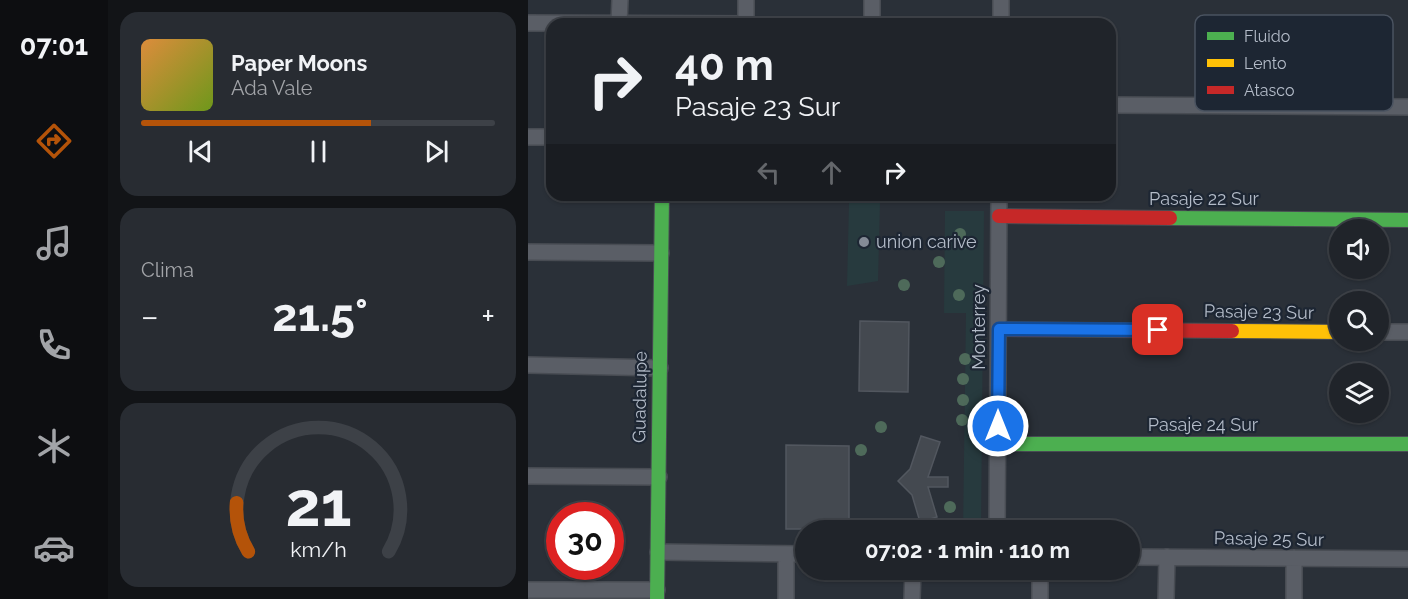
<!DOCTYPE html>
<html lang="es">
<head>
<meta charset="utf-8">
<style>
  body { margin:0; font-family:Raleway,sans-serif; background:#282c32; color:#f1f3f6; height:100vh; display:flex; flex-direction:column; font-size:22px; white-space:nowrap }
  * { box-sizing:border-box; margin:0 }
  p { font-size:20px; color:#a2a4a8 }
  .icon { flex:none; width:33px; height:33px; fill:none; stroke:currentColor; stroke-width:2; stroke-linecap:round; stroke-linejoin:round }
  .map { position:relative; flex:1; overflow:hidden }
  .sheet { display:flex; flex-direction:column; gap:12px; padding:12px; background:#121417; width:420px }
  .sheet>* { flex:none }
  .banner { position:absolute; left:18px; top:18px; width:570px; height:183px; border-radius:18px; box-shadow:0 2px 4px #0004,0 0 0 2px #3d4147; background:#20242a; color:#f1f3f6; overflow:hidden }
  .tools { position:absolute; left:801px; top:219px; display:grid; gap:12px }
  .tools a { display:grid; place-items:center; width:60px; height:60px; border-radius:50%; background:#20242a; box-shadow:0 2px 4px #0004,0 0 0 2px #3d4147; font-size:30px }
  .speed { position:absolute; left:18px; top:502px; display:flex; gap:12px; font-size:30px; font-weight:700; text-align:center }
  .speed>* { display:grid; place-content:center; width:78px; height:78px; border-radius:50%; background:#20242a; box-shadow:0 2px 4px #0004,0 0 0 2px #3d4147; line-height:1 }
  .speed .limit { border:9px solid #d22; background:#fff; color:#111 }
  .pin { position:absolute; display:grid; place-items:center; width:51px; height:51px; color:#fff; margin:-26px; border-radius:12px; box-shadow:0 3px 9px #0006 }
  .me { position:absolute; width:66px; margin:-33px; rotate:0deg; stroke-linejoin:round; filter:drop-shadow(0 0 4px #0008) }
  .turn { display:flex; align-items:center; gap:21px; height:126px; padding:0 30px; font-size:27px }
  .turn .icon { width:78px; height:78px; stroke-width:2.5 }
  .turn b { display:block; font-size:42px; line-height:51px }
  .lanes { display:flex; align-items:center; height:57px; padding:0 30px; background:#0003; justify-content:center; gap:30px; direction:ltr }
  .lanes .off { opacity:.35 }
  .big { font-size:45px; font-weight:700; line-height:1.1 }
  .sheet .tile { flex:1; display:flex; flex-direction:column; justify-content:center; gap:9px; min-width:0; padding:0 21px; border-radius:18px; background:#282c32 }
  .sheet .dial { align-items:center; gap:0 }
  .dial svg { height:156px; overflow:visible; fill:none; stroke:#3d4147; stroke-width:7; stroke-linecap:round; text-anchor:middle }
  .dial text { fill:#f1f3f6; stroke:none }
  .song { display:flex; align-items:center; gap:18px }
  .cover { width:72px; height:72px; border-radius:9px; background:linear-gradient(135deg,hsl(30 70% 55%),hsl(80 70% 35%)) }
  .played { height:6px; border-radius:3px; background:linear-gradient(90deg,#b45309 65%,#3d4147 65%) }
  .keys { display:flex; justify-content:space-around; direction:ltr }
  .heat { display:flex; justify-content:space-between; align-items:center; font-size:33px; direction:ltr }
  .trip { position:absolute; left:267px; top:520px; width:345px; height:60px; border-radius:30px; background:#20242a; box-shadow:0 2px 4px #0004,0 0 0 2px #3d4147; font-weight:700; line-height:60px; text-align:center }
  main { display:flex; flex:1; min-height:0 }
  .tab-bar { display:flex; flex-direction:column; width:108px; justify-content:space-around; align-items:center; background:#0d0e11; color:#a2a4a8 }
  .tab-bar .icon { width:42px; height:42px }
  .tab-bar .active { color:#b45309 }
  .tab-bar b { font-size:27px; color:#f1f3f6 }
  .map>svg:first-child { display:block }
  .green { fill:#273a3e }
  .building { fill:#444950; stroke:#52575f; stroke-width:1.5 }
  .lines { fill:none; stroke-linecap:round; stroke-linejoin:round }
  .street-casing { stroke:#484c53; stroke-width:18 }
  .fast-casing { stroke:#484c53; stroke-width:16 }
  .slow-casing { stroke:#484c53; stroke-width:16 }
  .jam-casing { stroke:#484c53; stroke-width:16 }
  .street { stroke:#5a5e66; stroke-width:15 }
  .fast { stroke:#4caf50; stroke-width:14 }
  .slow { stroke:#ffc107; stroke-width:14 }
  .jam { stroke:#c62828; stroke-width:14 }
  .tree { fill:#4e6a5a }
  .route-casing { stroke:#114b97; stroke-width:15 }
  .route { stroke:#1a73e8; stroke-width:10 }
  .poi-dot { fill:#848b96; stroke:#1d2633; stroke-width:2 }
  .labels { text-anchor:middle; stroke-width:4.5; stroke-linejoin:round; paint-order:stroke }
  .street-label { font-size:18px; fill:#b4bcc9; stroke:#1d2633 }
  .poi-label { font-size:18px; fill:#b4bcc9; stroke:#1d2633; text-anchor:start }
  .key { fill:#1d2633; stroke:#4a5360; stroke-width:1.5 }
  .key-label { font-size:16px; fill:#b4bcc9 }
</style>
</head>
<body>
<main>
<nav class="tab-bar">
<b>07:01</b>
<svg class="icon active" aria-label="directions" viewBox="0 0 24 24"><path d="M12 3l9 9-9 9-9-9zM9 14v-3h6M13 9l2 2-2 2"/></svg>
<svg class="icon" aria-label="music" viewBox="0 0 24 24"><path d="M9 18V5l10-2v13"/><circle cx="6" cy="18" r="3"/><circle cx="16" cy="16" r="3"/></svg>
<svg class="icon" aria-label="phone" viewBox="0 0 24 24"><path d="M5 4h4l2 5-3 2q2 4 5 5l2-3 5 2v4C11 20 4 13 5 4z"/></svg>
<svg class="icon" aria-label="climate" viewBox="0 0 24 24"><path d="M12 3v18M4 7l16 10M4 17L20 7"/></svg>
<svg class="icon" aria-label="car" viewBox="0 0 24 24"><path d="M5 17H2v-5l4-1 3-4h7l3 4 3 1v5h-3M9 17h6M6 11h13"/><circle cx="7" cy="17" r="2"/><circle cx="17" cy="17" r="2"/></svg>
</nav>
<section class="sheet">
<div class="tile">
<div class="song"><i class="cover"></i><div><b>Paper Moons</b><p>Ada Vale</p></div></div>
<div class="played"></div>
<div class="keys"><svg class="icon" aria-label="previous" viewBox="0 0 24 24"><path d="M18 5L8 12l10 7zM5 5v14"/></svg><svg class="icon" aria-label="pause" viewBox="0 0 24 24"><path d="M8 5v14M16 5v14"/></svg><svg class="icon" aria-label="next" viewBox="0 0 24 24"><path d="M6 5l10 7-10 7zM19 5v14"/></svg></div>
</div>
<div class="tile"><p>Clima</p>
<div class="heat"><a>−</a><b class="big">21.5°</b><a>+</a></div>
</div>
<div class="tile dial"><svg viewBox="0 0 100 80">
<path d="M14 69A42 42 0 1 1 86 69"/>
<path d="M14 69A42 42 0 0 1 8 44" stroke="#b45309"/>
<text x="50" y="56" font-size="32" font-weight="700">21</text>
<text x="50" y="72" font-size="11">km/h</text>
</svg></div>
</section>
<div class="map">
<svg width="880" height="599" viewBox="0 0 880 599">
  <rect width="100%" height="100%" fill="#2a3038"/>
  <path class="green" d="M352 201 350 281 319 286 321 203Z
    M417 211H456L453 531H435L438 313H416Z"/>
  <path class="building" d="M150 195H190V197H150Z
    M332 321 381 322 380 392 331 391Z
    M393 436 412 442 400 477H420V487H400L409 517 392 522 384 495 370 481 382 469Z
    M258 445 321 446V529H258Z"/>
  <g class="lines">
    <g class="street-casing">
      <path id="street" d="M0 23 222 24
        M91 23 92 0
        M218 24V0
        M344 24V0
        M473 24V0
        M582 105 880 107
        M0 137H24
        M0 252 133 253
        M850 332H880
        M0 365 132 368
        M0 476 131 477
        M469 531 471 195
        M130 552 278 554
        M602 557 880 559
        M0 590H129
        M258 599V554
        M384 599 385 570
        M512 599V570
        M638 599 639 557
        M766 599V558"/>
    </g>
    <g class="fast-casing">
      <path id="fast" d="M642 218 880 220
        M470 444H880
        M129 599 134 195"/>
    </g>
    <g class="slow-casing">
      <path id="slow" d="M704 331 812 332"/>
    </g>
    <g class="jam-casing">
      <path id="jam" d="M471 216 642 218
        M471 329 704 331"/>
    </g>
    <use href="#street" class="street"/>
    <use href="#fast" class="fast"/>
    <use href="#slow" class="slow"/>
    <use href="#jam" class="jam"/>
  </g>
  <g class="tree">
    <circle cx="432" cy="234" r="6"/>
    <circle cx="411" cy="262" r="6"/>
    <circle cx="376" cy="285" r="6"/>
    <circle cx="431" cy="295" r="6"/>
    <circle cx="437" cy="359" r="6"/>
    <circle cx="435" cy="379" r="6"/>
    <circle cx="435" cy="400" r="6"/>
    <circle cx="434" cy="420" r="6"/>
    <circle cx="353" cy="427" r="6"/>
    <circle cx="333" cy="450" r="6"/>
    <circle cx="422" cy="507" r="6"/>
  </g>
  <g class="lines">
    <g class="route-casing">
      <path id="route" d="M470 426 471 329 630 330"/>
    </g>
    <use href="#route" class="route"/>
  </g>
  <circle class="poi-dot" cx="336" cy="242" r="6"/>
  <g class="labels">
    <g class="street-label">
      <text x="676" y="205">Pasaje 22 Sur</text>
      <text transform="translate(731 312) rotate(1)" y="6">Pasaje 23 Sur</text>
      <text transform="translate(451 327) rotate(-90)" y="6">Monterrey</text>
      <text transform="translate(112 397) rotate(-89)" y="6">Guadalupe</text>
      <text x="675" y="431">Pasaje 24 Sur</text>
      <text transform="translate(741 539) rotate(1)" y="6">Pasaje 25 Sur</text>
    </g>
    <g class="poi-label">
      <text x="348" y="248">union carive</text>
    </g>
  </g>
  <rect x="667" y="15" width="198" height="96" rx="9" class="key"/>
  <rect x="679" y="32" width="27" height="8" fill="#4caf50"/>
  <rect x="679" y="59" width="27" height="8" fill="#ffc107"/>
  <rect x="679" y="86" width="27" height="8" fill="#c62828"/>
  <g class="key-label">
    <text x="716" y="42">Fluido</text>
    <text x="716" y="69">Lento</text>
    <text x="716" y="96">Atasco</text>
  </g>
</svg>
<div class="tools">
<a><svg class="icon" aria-label="sound" viewBox="0 0 24 24"><path d="M4 9h4l5-4v14l-5-4H4zM17 9q2 3 0 6"/></svg></a>
<a><svg class="icon" aria-label="search" viewBox="0 0 24 24"><circle cx="10" cy="10" r="6"/><path d="M15 15l6 6"/></svg></a>
<a><svg class="icon" aria-label="layers" viewBox="0 0 24 24"><path d="M12 4l9 5-9 5-9-5zM3 14l9 5 9-5"/></svg></a>
</div>
<div class="speed"><div class="limit">30</div></div>
<div class="pin" style="left:630px;top:330px;background:#d93025"><svg class="icon" aria-label="arrive" viewBox="0 0 24 24"><path d="M6 21V4h12l-3 4 3 4H6"/></svg></div>
<svg class="me" style="left:470px;top:426px" viewBox="-20 -20 40 40"><circle r="17" fill="#1a73e8" stroke="#fff" stroke-width="3"/><path d="M0-11L8 9 0 5-8 9z" fill="#fff"/></svg>
<div class="trip">07:02 · 1 min · 110 m</div>
<div class="banner">
<div class="turn"><svg class="icon" aria-label="right" viewBox="0 0 24 24"><path d="M7 20v-9h11M14 6l5 5-5 5"/></svg><div><b>40 m</b>Pasaje 23 Sur</div></div>
<div class="lanes"><svg class="icon off" aria-label="left" viewBox="0 0 24 24"><path d="M17 20v-9H6M10 6l-5 5 5 5"/></svg><svg class="icon off" aria-label="ahead" viewBox="0 0 24 24"><path d="M12 20V5M6 11l6-6 6 6"/></svg><svg class="icon" aria-label="right" viewBox="0 0 24 24"><path d="M7 20v-9h11M14 6l5 5-5 5"/></svg></div>
</div>
</div>
</main>
</body>
</html>
